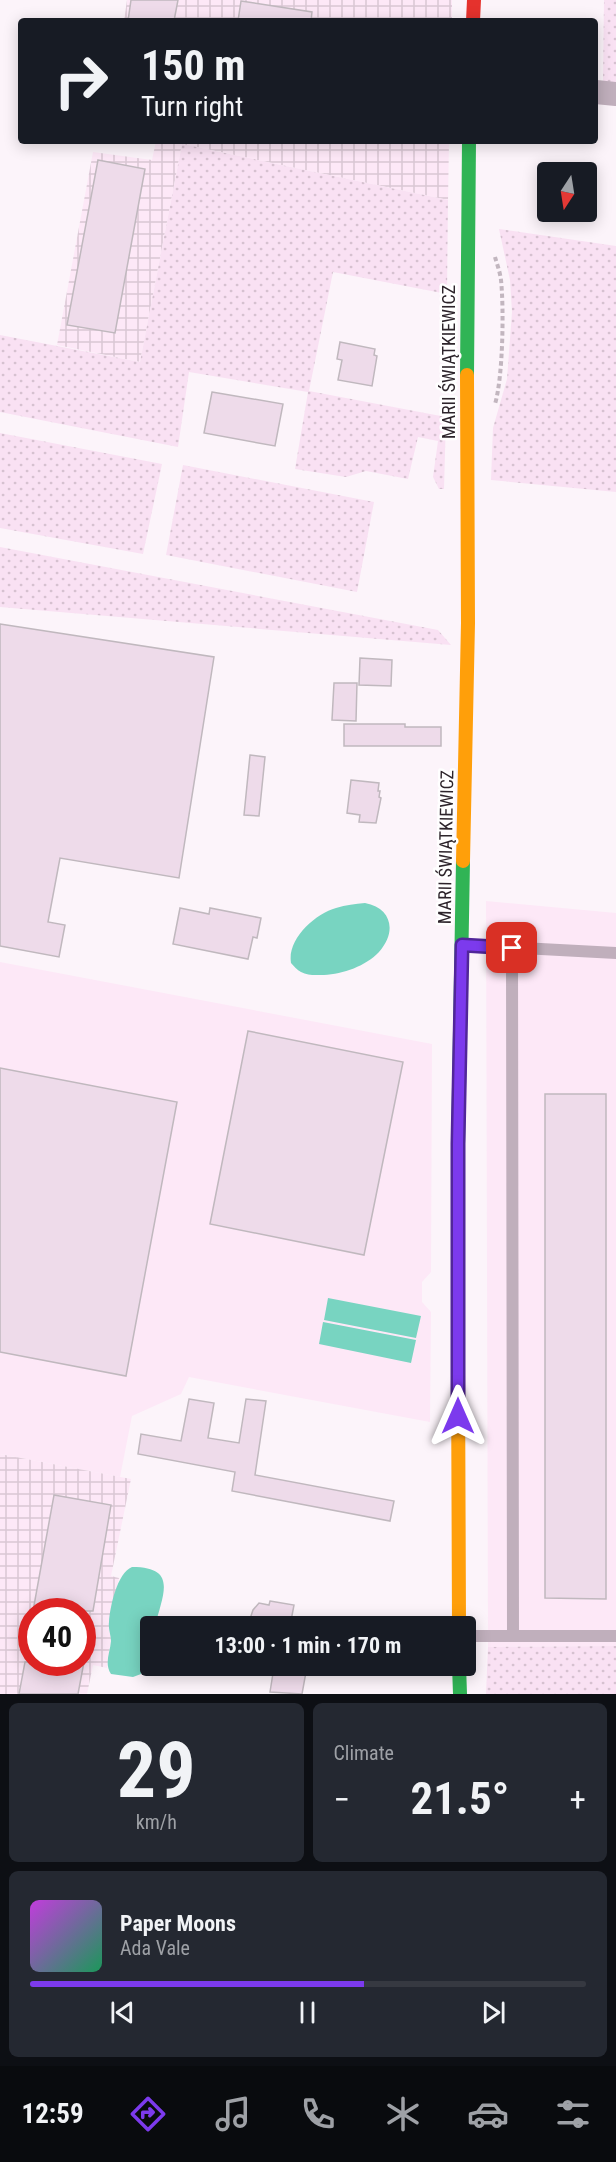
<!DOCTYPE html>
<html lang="en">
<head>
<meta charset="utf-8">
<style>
  body { margin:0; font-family:"Roboto Condensed",sans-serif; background:#242831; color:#f1f3f6; height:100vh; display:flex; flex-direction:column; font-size:22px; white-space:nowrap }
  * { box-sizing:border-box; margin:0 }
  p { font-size:20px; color:#9ea1a6 }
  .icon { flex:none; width:33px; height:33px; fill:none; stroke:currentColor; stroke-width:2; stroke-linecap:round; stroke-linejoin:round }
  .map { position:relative; height:1694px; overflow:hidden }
  .drawer { display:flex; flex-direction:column; gap:9px; padding:9px; background:#0d0f14; flex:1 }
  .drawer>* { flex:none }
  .banner { position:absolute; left:18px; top:18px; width:580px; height:126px; border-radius:6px; box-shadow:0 3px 15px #0003; background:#171b24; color:#f1f3f6; overflow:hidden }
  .needle { width:39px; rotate:192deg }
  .fabs { position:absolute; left:537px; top:162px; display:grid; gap:12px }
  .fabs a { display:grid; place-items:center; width:60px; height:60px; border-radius:6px; background:#171b24; box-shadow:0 3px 15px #0003; font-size:30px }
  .speed { position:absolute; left:18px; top:1598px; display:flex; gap:12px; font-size:30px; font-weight:700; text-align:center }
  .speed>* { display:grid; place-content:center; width:78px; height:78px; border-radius:50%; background:#171b24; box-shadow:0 3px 15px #0003; line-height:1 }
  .speed .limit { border:9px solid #d22; background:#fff; color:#111 }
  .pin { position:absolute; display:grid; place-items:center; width:51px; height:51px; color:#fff; margin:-26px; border-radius:12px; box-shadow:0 3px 9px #0006 }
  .me { position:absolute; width:66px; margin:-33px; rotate:0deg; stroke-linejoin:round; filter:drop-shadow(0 0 4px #0008) }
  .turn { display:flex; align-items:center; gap:21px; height:126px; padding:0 24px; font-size:27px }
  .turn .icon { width:78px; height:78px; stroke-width:2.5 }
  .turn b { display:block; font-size:42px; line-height:51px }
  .big { font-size:45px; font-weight:700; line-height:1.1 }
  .drawer .card { flex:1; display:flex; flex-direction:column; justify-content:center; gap:9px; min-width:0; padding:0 21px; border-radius:9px; background:#242831 }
  .drawer .dial { align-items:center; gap:0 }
  .dial b { font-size:78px; line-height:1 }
  .song { display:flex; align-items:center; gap:18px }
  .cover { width:72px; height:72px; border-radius:9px; background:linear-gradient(135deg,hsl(290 70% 55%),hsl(150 70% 35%)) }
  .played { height:6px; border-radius:3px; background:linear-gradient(90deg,#7c3aed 60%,#363941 60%) }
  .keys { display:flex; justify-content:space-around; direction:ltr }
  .heat { display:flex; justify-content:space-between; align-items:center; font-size:33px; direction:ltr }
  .drawer .tiles { flex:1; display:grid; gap:9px; grid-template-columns:1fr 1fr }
  .card:last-child { grid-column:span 2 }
  .trip { position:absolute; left:140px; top:1616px; width:336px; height:60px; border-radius:6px; background:#171b24; box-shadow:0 3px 15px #0003; font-weight:700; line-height:60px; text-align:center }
  .dock { display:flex; height:96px; justify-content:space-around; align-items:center; background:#090b0e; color:#9ea1a6 }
  .dock .icon { width:42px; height:42px }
  .dock .current { color:#7c3aed }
  .dock b { font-size:27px; color:#f1f3f6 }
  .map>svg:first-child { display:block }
  .built { fill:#fde8f7 }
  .industrial { fill:url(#industrial-grid); fill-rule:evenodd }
  .grass { fill:url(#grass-dots) }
  .water { fill:#78d4c1 }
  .building { fill:#eedbea; stroke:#c0b8be; stroke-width:1.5 }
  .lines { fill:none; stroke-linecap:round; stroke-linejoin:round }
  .path { stroke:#c2b6bf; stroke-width:4; stroke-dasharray:4.5 3; stroke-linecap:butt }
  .lane { stroke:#c0afbc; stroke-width:12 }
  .street { stroke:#c0afbc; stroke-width:24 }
  .fast { stroke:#30b455; stroke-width:14 }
  .slow { stroke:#ff9f0a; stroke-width:14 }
  .jam { stroke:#e5322d; stroke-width:14 }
  .route-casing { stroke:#51269a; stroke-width:15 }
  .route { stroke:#7c3aed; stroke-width:10 }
  .labels { text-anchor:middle; stroke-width:5; stroke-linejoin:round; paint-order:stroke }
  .street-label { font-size:18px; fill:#2d242b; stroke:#fff }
</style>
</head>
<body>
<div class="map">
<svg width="616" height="1694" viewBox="0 0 616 1694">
  <defs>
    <pattern id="industrial-grid" width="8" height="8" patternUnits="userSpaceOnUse" patternTransform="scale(1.5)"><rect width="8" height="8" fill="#fde8f7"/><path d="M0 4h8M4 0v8" fill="none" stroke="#d9c7d4"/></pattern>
    <pattern id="grass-dots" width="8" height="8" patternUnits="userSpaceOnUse" patternTransform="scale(1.5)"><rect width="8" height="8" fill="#f9e1f3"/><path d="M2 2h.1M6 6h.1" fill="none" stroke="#d6c1d0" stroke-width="1.8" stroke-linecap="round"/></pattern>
  </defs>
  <rect width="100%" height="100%" fill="#fcf4fa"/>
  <path class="built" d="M486 901 616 913V1646L488 1647Z
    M0 962 432 1044 431 1272 422 1282V1302L431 1312 430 1422 189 1377 181 1394 132 1416 120 1477 0 1454Z"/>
  <path class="industrial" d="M127 0H452V21H124Z
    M156 141H449L448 200 182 144 140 362 57 345 93 152 152 160Z
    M0 1454 131 1479 111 1576 119 1578 109 1622 111 1639 107 1668 93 1665 87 1694H0ZM32 1611H82V1662H32Z"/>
  <path class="grass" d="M604 0H616V84L603 83Z
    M182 144 448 200 447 294 333 272 309 391 446 417 444 489H439L433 477 438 441 418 437 408 479 366 471 346 477 295 469 308 392 189 372 178 447 0 412V335L140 362Z
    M499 229 616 246V492L491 480 493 428 507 379 512 312 510 280Z
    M0 433 162 464 143 554 0 528Z
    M183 465 374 502 357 592 166 555Z
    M0 547 438 630 451 645 0 607Z
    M616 1646V1694H486L488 1647Z"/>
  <path class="water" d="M365 903C392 908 397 932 379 952 366 966 343 974 324 975 316 975 308 976 301 972 297 970 294 966 291 963 287 939 315 914 336 908 346 905 355 904 365 903Z
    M328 1298 421 1316 416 1338 324 1320Z
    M323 1322 416 1340 411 1363 319 1344Z
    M132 1567C178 1567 163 1594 155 1626H150C150 1644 148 1658 141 1674L133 1677 111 1674C104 1663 110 1653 111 1641 111 1635 108 1629 109 1622 110 1607 117 1573 132 1567Z"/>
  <path class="building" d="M131 0H178L174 21H128Z
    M241 1 312 12 311 21H238Z
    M98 160 145 169 115 333 67 325Z
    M340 342 375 349 374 355 377 356 372 386 338 380 342 360 337 359Z
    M212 392 283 404 275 446 204 433Z
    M0 624 214 657 179 878 60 858 48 922 65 925 59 957 0 946Z
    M360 658 392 660 391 686 359 685Z
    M334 683H357L356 721 332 720Z
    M344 724H405V727H441V746H344Z
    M250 755 265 757 259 816 244 815Z
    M351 780 379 783 378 791H380L379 797 381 798 376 823 359 822 360 815 347 813Z
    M180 908 209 914 210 908 261 918 257 938 253 937 248 959 173 944Z
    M248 1031 403 1062 364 1255 210 1224Z
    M0 1068 177 1102 126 1376 0 1352Z
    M545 1094H606V1599L545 1598Z
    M189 1399 214 1403 208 1438 239 1443 246 1399 266 1401 255 1475 394 1501 390 1521 232 1491 235 1472 138 1454 141 1434 181 1441Z
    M54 1495 111 1505 93 1611H33Z
    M270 1601 294 1605 290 1626H255L251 1616 253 1610 259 1603 269 1605Z
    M25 1662H84L78 1694H19Z
    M274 1667 306 1672 302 1694 270 1692Z"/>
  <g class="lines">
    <path class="path" d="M495 257C497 264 500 272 501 280 504 309 503 377 495 404"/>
    <path class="lane" d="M464 945 616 953
      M512 948 513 1636
      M465 1636H616"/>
    <path class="street" d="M596 92 616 94"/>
    <path class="fast" d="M467 375 469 141
      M458 1365V1144L463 861
      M459 1665 460 1694"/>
    <path class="slow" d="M463 861 468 623 467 375
      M458 1365 459 1626"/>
    <path class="jam" d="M473 21 474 0"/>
  </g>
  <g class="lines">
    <g class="route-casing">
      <path id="route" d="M458 1416V1144L462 945 512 948"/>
    </g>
    <use href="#route" class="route"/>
  </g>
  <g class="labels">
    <g class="street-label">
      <text transform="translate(449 362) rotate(-90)" y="6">MARII ŚWIĄTKIEWICZ</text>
      <text transform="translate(446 847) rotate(-89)" y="6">MARII ŚWIĄTKIEWICZ</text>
    </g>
  </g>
</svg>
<div class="fabs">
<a><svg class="needle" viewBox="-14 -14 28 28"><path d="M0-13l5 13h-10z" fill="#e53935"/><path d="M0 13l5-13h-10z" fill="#9ea1a6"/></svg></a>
</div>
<div class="speed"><div class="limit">40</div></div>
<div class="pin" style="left:512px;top:948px;background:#d93025"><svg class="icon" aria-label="arrive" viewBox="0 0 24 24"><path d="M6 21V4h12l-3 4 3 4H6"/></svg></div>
<svg class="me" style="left:458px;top:1416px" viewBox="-20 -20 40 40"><path d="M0-17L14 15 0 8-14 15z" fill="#7c3aed" stroke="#fff" stroke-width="4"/></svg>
<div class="trip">13:00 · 1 min · 170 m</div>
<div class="banner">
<div class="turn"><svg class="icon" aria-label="right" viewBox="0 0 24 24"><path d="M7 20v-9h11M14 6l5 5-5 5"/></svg><div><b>150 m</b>Turn right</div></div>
</div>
</div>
<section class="drawer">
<div class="tiles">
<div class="card dial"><b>29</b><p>km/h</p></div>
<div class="card"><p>Climate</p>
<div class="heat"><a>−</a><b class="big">21.5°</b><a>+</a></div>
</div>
<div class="card">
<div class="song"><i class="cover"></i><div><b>Paper Moons</b><p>Ada Vale</p></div></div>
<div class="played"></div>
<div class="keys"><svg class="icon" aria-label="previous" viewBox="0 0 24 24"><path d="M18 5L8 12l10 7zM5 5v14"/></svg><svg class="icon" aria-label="pause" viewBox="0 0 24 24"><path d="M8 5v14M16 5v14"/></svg><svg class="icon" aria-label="next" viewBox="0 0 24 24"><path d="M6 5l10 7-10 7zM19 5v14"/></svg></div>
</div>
</div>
</section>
<nav class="dock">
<b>12:59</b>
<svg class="icon current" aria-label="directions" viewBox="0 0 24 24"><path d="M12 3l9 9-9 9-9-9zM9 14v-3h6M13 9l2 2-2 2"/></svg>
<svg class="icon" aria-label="music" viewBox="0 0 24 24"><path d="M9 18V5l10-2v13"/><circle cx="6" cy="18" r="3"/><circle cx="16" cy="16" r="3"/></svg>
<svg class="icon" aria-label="phone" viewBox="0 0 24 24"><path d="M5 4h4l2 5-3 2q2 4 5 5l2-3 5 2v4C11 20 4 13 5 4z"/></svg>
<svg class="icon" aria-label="climate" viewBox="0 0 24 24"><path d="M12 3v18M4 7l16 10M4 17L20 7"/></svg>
<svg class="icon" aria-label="car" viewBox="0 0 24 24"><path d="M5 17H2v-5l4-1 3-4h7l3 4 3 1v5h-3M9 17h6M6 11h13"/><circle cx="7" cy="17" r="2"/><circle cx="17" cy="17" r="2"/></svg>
<svg class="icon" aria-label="filters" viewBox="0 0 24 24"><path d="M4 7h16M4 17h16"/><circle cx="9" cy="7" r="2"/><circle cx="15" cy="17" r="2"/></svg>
</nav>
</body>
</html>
